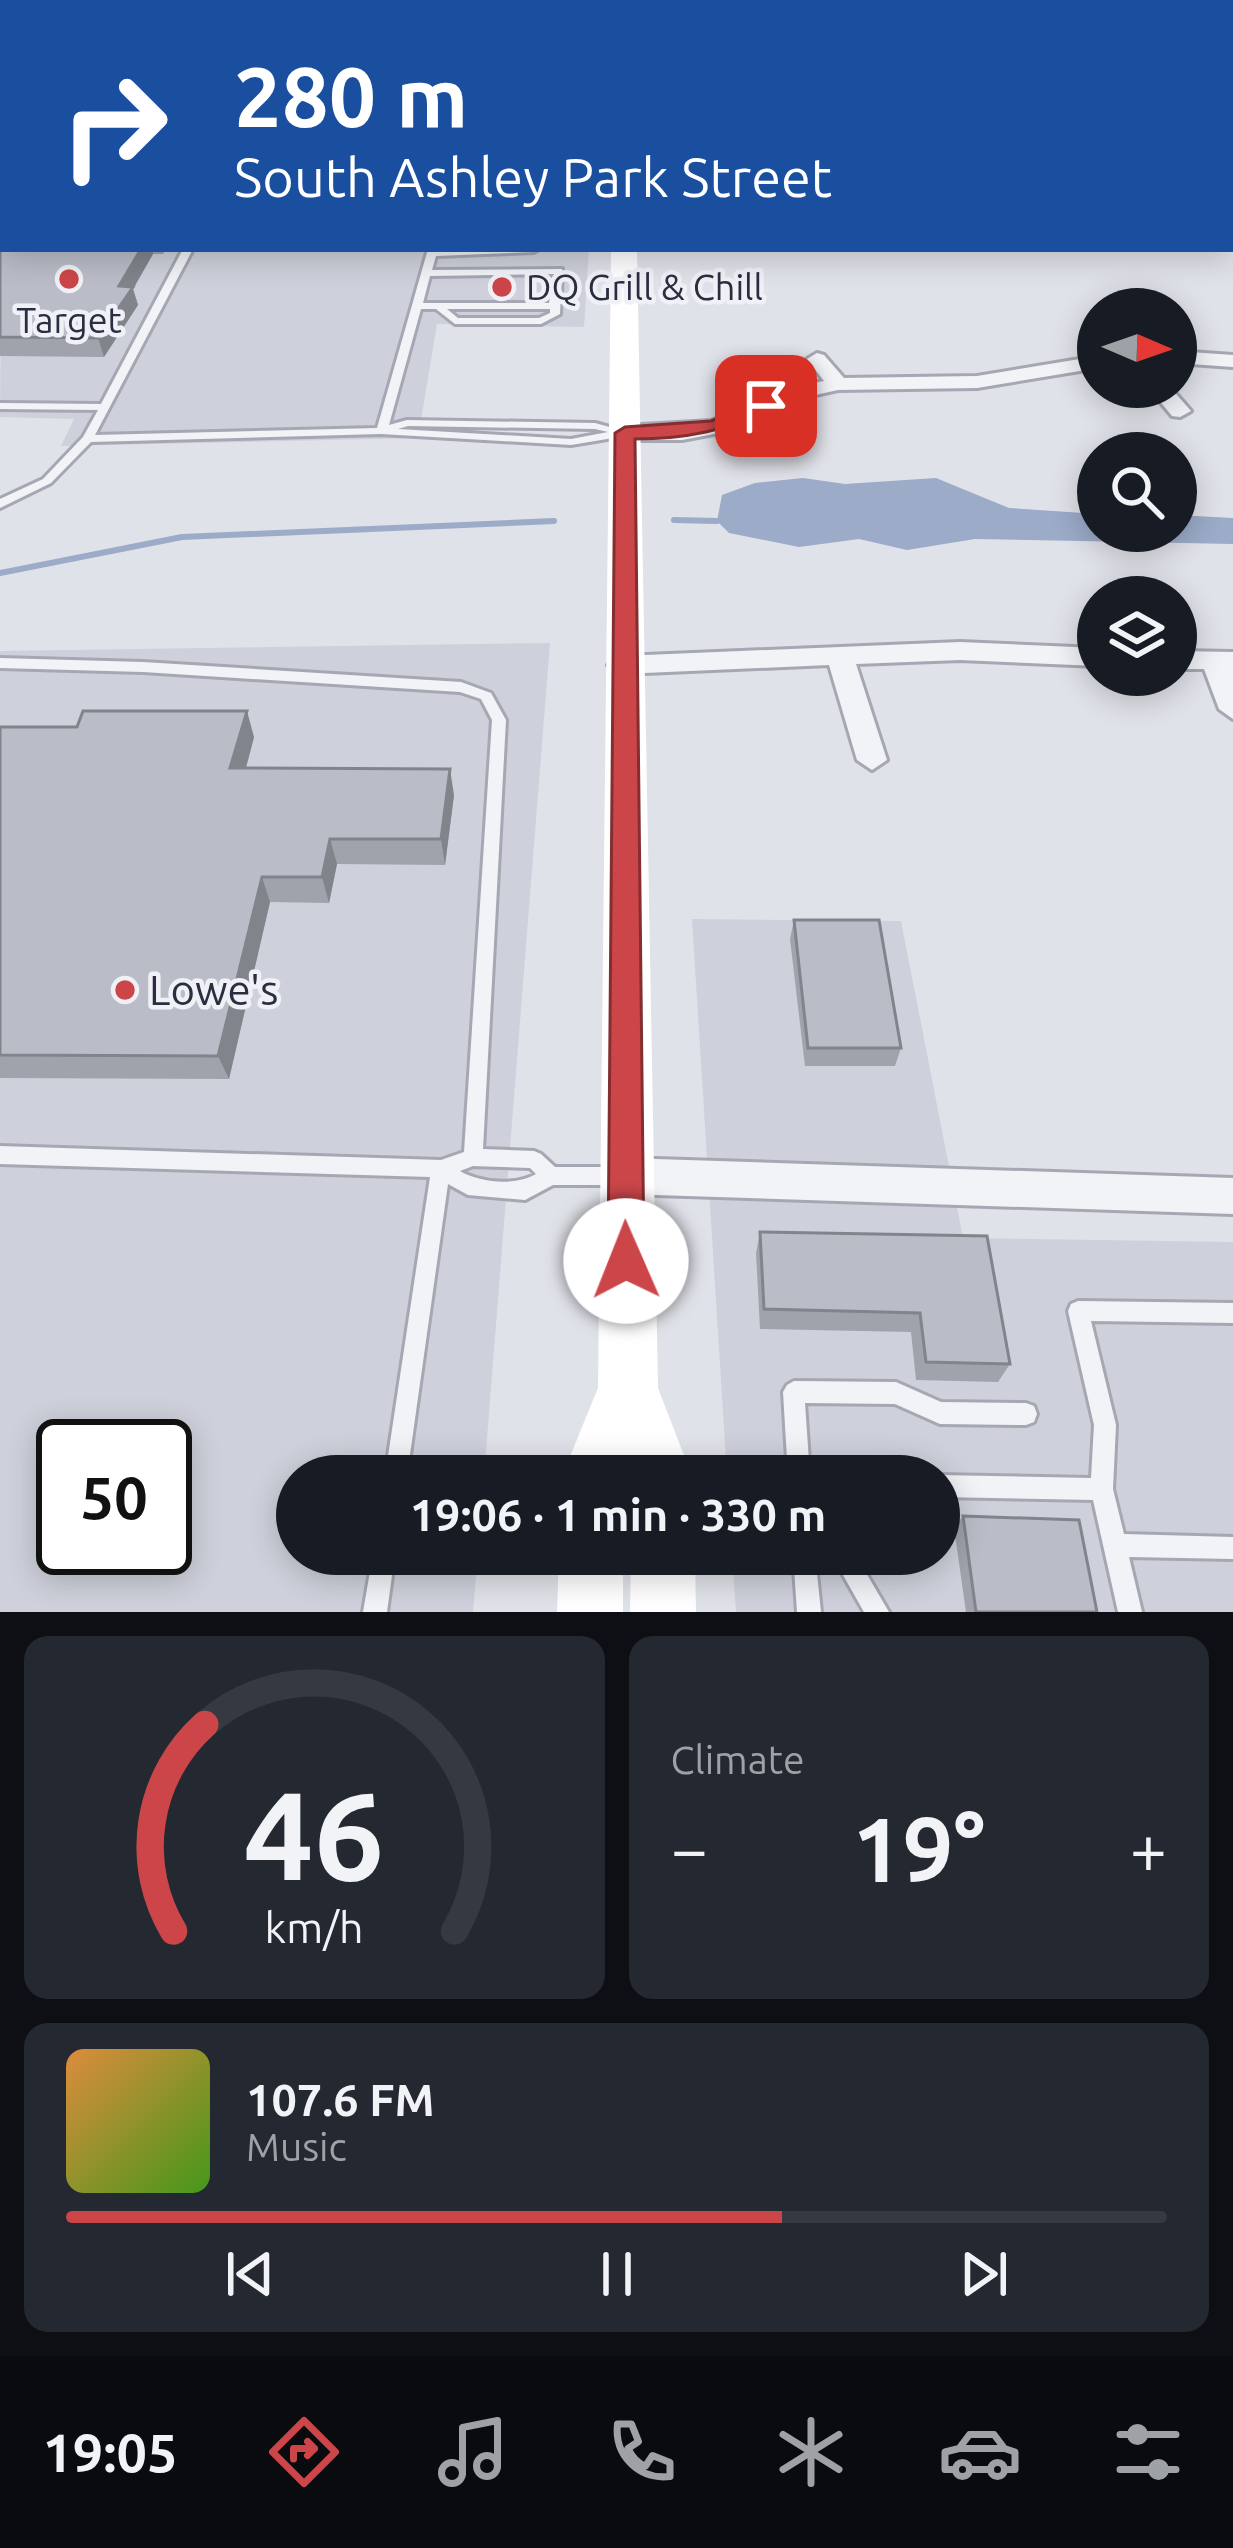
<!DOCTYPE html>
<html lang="en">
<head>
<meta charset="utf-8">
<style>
  body { margin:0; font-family:Ubuntu,sans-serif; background:#242831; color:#f1f3f6; height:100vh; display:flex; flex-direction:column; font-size:45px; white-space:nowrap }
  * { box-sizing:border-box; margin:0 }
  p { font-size:39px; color:#9ea1a6 }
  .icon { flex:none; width:66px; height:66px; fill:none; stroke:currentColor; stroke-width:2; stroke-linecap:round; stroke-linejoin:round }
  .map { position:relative; height:1612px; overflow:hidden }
  .panel { display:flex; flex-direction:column; gap:24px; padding:24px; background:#0d0f14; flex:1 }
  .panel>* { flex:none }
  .banner { position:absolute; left:0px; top:0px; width:1233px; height:252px; box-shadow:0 6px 30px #0003; background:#1a4fa0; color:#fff; overflow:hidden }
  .needle { width:78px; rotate:92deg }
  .buttons { position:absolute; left:1077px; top:288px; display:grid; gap:24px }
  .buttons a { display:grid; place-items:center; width:120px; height:120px; border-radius:50%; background:#171b24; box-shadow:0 6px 30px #0003; font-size:60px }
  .speed { position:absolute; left:36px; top:1419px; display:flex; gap:24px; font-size:60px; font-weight:700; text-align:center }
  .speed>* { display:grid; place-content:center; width:156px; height:156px; border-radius:50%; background:#171b24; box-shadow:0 6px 30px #0003; line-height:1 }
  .speed .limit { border:6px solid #111; border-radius:18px; background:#fff; color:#111 }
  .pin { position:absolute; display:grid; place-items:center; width:102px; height:102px; color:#fff; margin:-51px; border-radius:24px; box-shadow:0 6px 18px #0006 }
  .me { position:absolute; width:132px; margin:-66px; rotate:359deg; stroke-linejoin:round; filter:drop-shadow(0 0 9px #0008) }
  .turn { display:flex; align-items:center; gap:42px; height:252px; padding:0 36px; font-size:54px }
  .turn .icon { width:156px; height:156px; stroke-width:2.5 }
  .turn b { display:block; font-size:84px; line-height:102px }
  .big { font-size:90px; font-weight:600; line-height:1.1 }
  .panel .widget { flex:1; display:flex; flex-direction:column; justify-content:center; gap:18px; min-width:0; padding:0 42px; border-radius:24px; background:#242831 }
  .panel .dial { align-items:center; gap:0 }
  .dial svg { height:312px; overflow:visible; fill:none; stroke:#363941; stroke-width:7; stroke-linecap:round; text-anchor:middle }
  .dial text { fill:#f1f3f6; stroke:none }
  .song { display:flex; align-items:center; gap:36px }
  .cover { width:144px; height:144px; border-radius:18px; background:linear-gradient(135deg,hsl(30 70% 55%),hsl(100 70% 35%)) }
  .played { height:12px; border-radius:6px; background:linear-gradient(90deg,#cc4649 65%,#363941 65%) }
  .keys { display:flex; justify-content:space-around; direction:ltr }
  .heat { display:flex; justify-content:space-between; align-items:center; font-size:66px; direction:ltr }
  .panel .tiles { flex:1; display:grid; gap:24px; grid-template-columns:1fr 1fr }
  .widget:last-child { grid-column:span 2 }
  .trip { position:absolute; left:276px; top:1455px; width:684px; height:120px; border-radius:60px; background:#171b24; box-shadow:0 6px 30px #0003; font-weight:600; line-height:120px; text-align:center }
  .dock { display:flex; height:192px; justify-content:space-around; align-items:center; background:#090b0e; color:#9ea1a6 }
  .dock .icon { width:84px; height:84px }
  .dock .active { color:#cc4649 }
  .dock b { font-size:54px; color:#f1f3f6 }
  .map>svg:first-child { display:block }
  .built { fill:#ced1db; fill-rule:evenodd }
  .water { fill:#9babc8 }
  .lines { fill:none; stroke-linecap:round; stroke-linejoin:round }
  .stream { stroke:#9babc8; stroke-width:6 }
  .service-casing { stroke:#a5a8b3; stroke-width:6 }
  .minor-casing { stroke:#a5a8b3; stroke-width:6 }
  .service { fill:#f2f3f7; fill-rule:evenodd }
  .minor { fill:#f2f3f7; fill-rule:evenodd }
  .secondary { fill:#fff; fill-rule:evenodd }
  .wall { fill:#a0a3ac }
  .shaded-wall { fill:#82848c }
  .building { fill:#babdc8; stroke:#82848c; stroke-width:3 }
  .route { fill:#cc4649; stroke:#852e2f; stroke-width:3 }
  .poi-dot { fill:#cc4649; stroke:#eff1f6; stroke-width:4.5 }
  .labels { text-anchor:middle; stroke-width:9; stroke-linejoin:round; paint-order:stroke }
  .far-poi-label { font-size:36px; fill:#292e40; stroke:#eff1f6; text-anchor:start }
  .poi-label { font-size:42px; fill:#292e40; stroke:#eff1f6; text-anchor:start }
</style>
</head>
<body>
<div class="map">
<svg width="1233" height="1612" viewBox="0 0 1233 1612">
  <rect width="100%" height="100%" fill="#e0e2e9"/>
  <path class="built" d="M3 41V249H589L584 327 437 324 418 438 61 446 74 419 0 417Z
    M550 643 484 1476H297V1554H478L473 1612H0V651ZM63 1446H165V1548H63Z
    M692 919 901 921 963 1238 1233 1242V1612H736L732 1554H939V1476H727Z"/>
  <path class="water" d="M803 478 845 484 936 478 1009 508 1098 514V531H1176V515L1233 518V544L975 539 907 550 859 539 799 547 729 533 717 521 722 495 755 483Z"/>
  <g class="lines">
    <path class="stream" d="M674 520 717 521
      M0 573 182 537 554 521"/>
    <g class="service-casing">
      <path id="service" d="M0 62 3 63V67L0 66Z
        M0 185H3V191H0Z
        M183 249H193L95 435 377 428 428 249H539L534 252 436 256 432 270 562 269 560 314 541 324H455L436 309H421L389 425 407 420 595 423 631 433 625 436 571 445 381 434 91 442 51 483 0 508V499L43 479 83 437 98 410 0 409V403L101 404ZM554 274 549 303H423L430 276ZM447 309H550V313L539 318H458ZM408 426 595 429 608 432 571 439 398 429Z
        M0 658 143 662 461 682 491 693 506 720 483 1149 534 1151 541 1154 555 1167H616L623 1170 625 1176 623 1182 616 1185H553L525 1200 468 1195 448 1184 407 1476H385L430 1177 0 1164V1146L441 1160 464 1152 492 720 481 699 460 692 143 672 0 668ZM473 1166 530 1168 536 1174C516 1186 480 1183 460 1171Z
        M1078 1301 1233 1303V1323L1091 1321 1116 1425 1113 1489 1124 1534 1233 1537V1559L1129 1557 1142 1612H1118L1093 1500 939 1497V1476H936L939 1475 1091 1478 1094 1425 1068 1311 1071 1304Z
        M794 1381 896 1382 941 1402 1026 1403 1034 1406 1037 1414 1034 1422 1026 1425 940 1424 895 1404 805 1403 810 1476H788L783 1392 787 1385Z
        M373 1554H395L387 1612H363Z
        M793 1554H815L821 1612H797Z
        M831 1554H855L889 1612H864Z"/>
    </g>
    <g class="minor-casing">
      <path id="minor" d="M3 25V35L0 36V26Z
        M1230 234H1233V249H1230Z
        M1176 351 1233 355V367L1176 363Z
        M817 353 824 355 844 378 977 376 1098 356V368L977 388 838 390 806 397 724 432 682 440H625L614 433 625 426 711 421 792 387 824 381 807 359Z
        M1148 387H1170L1191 411 1180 417 1172 416Z
        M960 642 1098 648V666L960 660 856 664 887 760 872 770 857 760 829 665 622 674 608 665 622 656Z
        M1176 651 1233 652V719L1219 709 1204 669H1176Z
        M625 1158 1233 1178V1214L625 1194 612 1189 606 1176 612 1163Z"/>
    </g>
    <use href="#service" class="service"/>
    <use href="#minor" class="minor"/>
    <path class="secondary" d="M619 0H637V3H619Z
      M611 249H637L658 1388 692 1476H630L627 1468 624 1476H562L598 1388Z
      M559 1554H623V1612H557Z
      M631 1554H695L696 1612H630Z"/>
  </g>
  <path class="wall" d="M0 192 3 249H166L163 254H153L133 289 138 305 104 357 0 356Z
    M0 727 254 737 246 768 454 795 445 865 337 864 329 903 270 902 229 1079 0 1078Z
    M794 920 901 1048 895 1066H805L790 939Z
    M760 1232 987 1236 1010 1364 998 1382 916 1380 911 1332 760 1329 756 1253Z
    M963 1516 1097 1612H966L954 1528Z"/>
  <path class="shaded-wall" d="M141 249H152L153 254 133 289 138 305 104 357 98 338 119 286Z
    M247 711 254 737 239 794 230 768Z
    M450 769 454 795 445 865 441 839Z
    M330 839 337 864 329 903 322 877Z
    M262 877 270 902 229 1079 218 1056Z"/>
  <path class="building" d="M3 191V249H141L119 286 133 287 98 338 0 337V192Z
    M83 711H247L230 768 450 769 441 839H330L322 877H262L218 1056 0 1055V727H77Z
    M794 920H879L901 1048H808Z
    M760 1232 987 1236 1010 1364 926 1362 920 1313 764 1309Z
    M963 1516 1079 1520 1097 1612H976Z"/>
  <path class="route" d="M766 400 773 401V410C726 430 687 439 635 439L644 1261 639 1273 626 1278 613 1273 608 1261 615 433 625 427 711 421Z"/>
  <g class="poi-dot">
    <circle cx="69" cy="279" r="12"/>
    <circle cx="502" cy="287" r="12"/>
    <circle cx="125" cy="990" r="12"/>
  </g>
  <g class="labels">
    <g class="far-poi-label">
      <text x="526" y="300">DQ Grill &amp; Chill</text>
      <text x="69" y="333" text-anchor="middle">Target</text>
    </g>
    <g class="poi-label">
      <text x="149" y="1005">Lowe's</text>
    </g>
  </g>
</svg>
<div class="buttons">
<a><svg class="needle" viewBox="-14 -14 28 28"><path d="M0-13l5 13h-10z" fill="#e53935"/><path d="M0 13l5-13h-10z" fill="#9ea1a6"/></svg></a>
<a><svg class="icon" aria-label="search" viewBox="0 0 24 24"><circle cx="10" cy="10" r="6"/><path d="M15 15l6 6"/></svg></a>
<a><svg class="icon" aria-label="layers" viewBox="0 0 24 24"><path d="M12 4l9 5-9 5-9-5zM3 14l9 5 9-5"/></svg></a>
</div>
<div class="speed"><div class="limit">50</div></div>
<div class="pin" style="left:766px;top:406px;background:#d93025"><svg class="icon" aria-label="arrive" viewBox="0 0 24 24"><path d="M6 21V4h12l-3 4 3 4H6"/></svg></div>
<svg class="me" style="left:626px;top:1261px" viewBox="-20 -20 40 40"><circle r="19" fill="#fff"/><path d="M0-13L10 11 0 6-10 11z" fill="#cc4649"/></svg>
<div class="trip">19:06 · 1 min · 330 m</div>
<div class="banner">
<div class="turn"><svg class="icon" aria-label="right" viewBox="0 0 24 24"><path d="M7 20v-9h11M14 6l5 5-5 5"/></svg><div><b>280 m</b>South Ashley Park Street</div></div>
</div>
</div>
<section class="panel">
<div class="tiles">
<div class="widget dial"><svg viewBox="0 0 100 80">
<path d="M14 69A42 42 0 1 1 86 69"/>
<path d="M14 69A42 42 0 0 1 22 16" stroke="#cc4649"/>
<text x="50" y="56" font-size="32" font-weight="700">46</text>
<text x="50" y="72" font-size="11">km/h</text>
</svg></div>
<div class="widget"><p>Climate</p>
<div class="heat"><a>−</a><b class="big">19°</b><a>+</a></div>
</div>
<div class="widget">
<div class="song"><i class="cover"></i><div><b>107.6 FM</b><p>Music</p></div></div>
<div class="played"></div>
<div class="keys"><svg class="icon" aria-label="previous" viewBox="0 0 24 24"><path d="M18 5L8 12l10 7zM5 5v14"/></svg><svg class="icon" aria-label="pause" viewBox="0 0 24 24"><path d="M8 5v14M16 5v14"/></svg><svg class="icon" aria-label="next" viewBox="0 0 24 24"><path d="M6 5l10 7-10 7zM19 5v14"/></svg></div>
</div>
</div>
</section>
<nav class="dock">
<b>19:05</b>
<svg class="icon active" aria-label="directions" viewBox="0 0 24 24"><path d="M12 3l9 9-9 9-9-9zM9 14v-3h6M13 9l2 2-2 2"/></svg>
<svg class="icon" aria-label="music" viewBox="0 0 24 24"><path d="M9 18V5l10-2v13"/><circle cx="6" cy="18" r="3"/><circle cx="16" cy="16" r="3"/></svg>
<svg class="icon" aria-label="phone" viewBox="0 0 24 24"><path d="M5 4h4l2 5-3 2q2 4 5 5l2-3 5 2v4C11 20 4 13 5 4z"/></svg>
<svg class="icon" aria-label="climate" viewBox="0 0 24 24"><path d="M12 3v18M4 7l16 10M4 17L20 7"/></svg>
<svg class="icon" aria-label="car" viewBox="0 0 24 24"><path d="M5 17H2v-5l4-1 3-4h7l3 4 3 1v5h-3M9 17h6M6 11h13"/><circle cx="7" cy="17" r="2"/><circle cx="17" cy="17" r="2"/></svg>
<svg class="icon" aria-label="filters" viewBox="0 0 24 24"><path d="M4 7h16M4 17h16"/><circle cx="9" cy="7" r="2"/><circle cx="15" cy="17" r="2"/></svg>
</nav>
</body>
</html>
